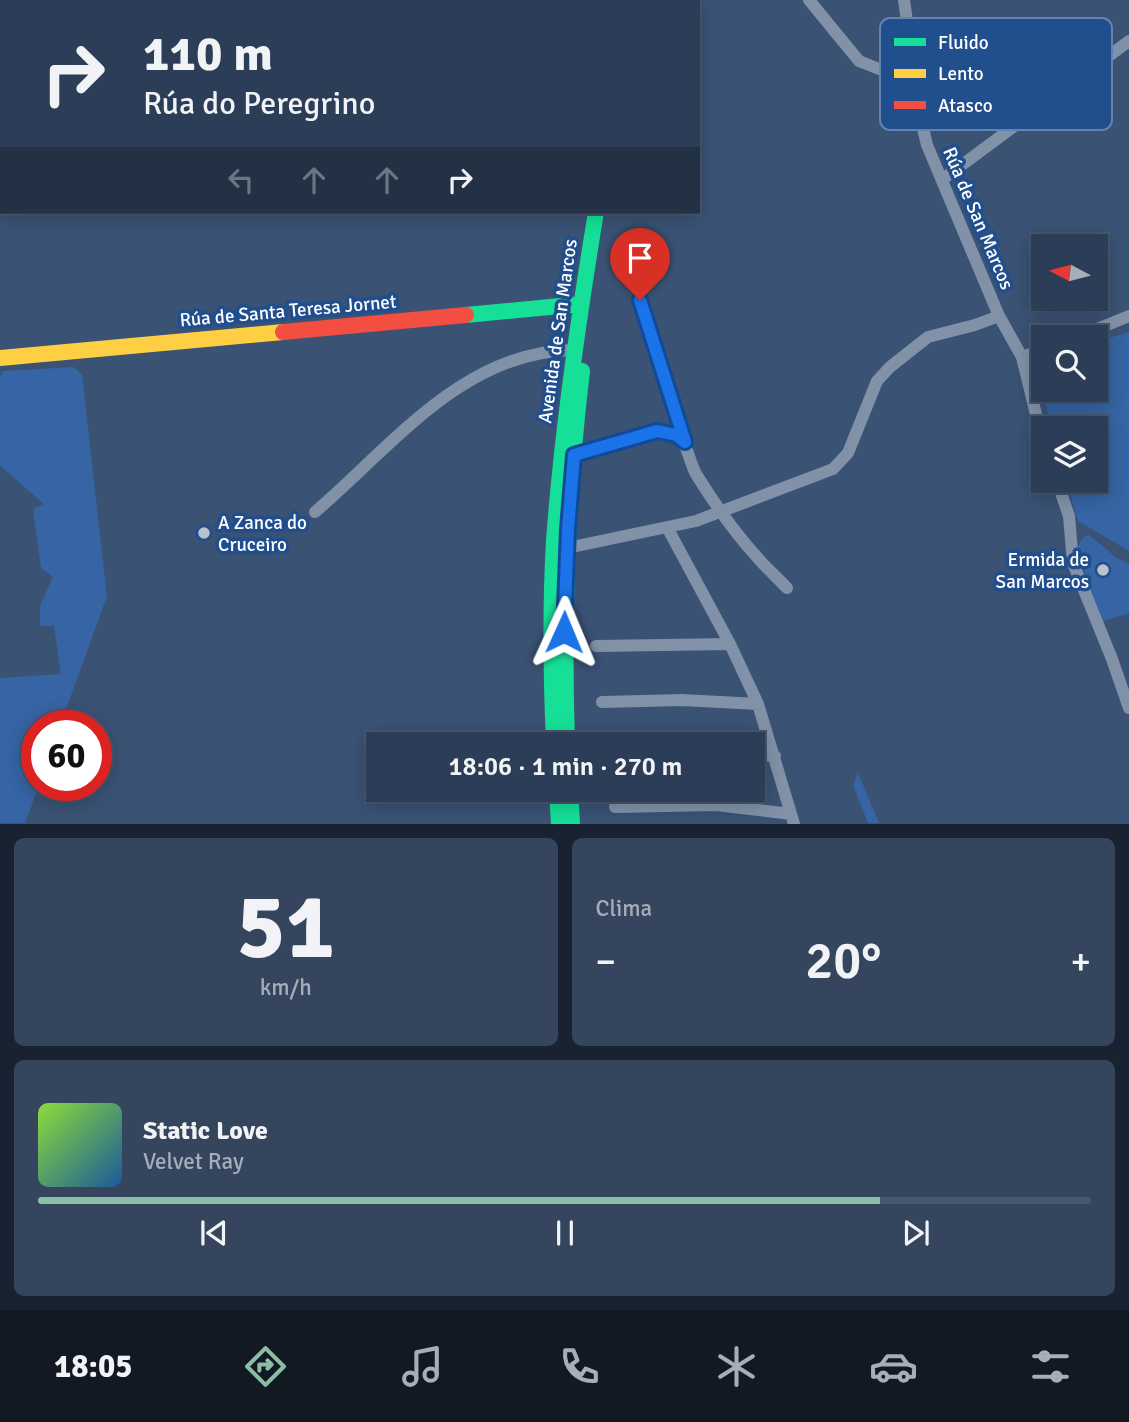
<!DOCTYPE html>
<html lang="es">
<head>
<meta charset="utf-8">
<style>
  body { margin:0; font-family:Signika,sans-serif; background:#34455d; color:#f1f3f6; height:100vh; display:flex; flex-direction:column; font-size:26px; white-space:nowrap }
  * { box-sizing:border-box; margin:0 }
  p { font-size:23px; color:#a6aeba }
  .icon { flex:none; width:38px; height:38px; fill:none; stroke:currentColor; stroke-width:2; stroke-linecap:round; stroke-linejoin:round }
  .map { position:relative; height:824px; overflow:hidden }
  .details { display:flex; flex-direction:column; gap:14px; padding:14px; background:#182230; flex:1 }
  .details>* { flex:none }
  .hud { position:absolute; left:0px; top:0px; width:700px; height:214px; box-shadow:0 4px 18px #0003,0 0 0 2px #48576d; background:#2c3e57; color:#f1f3f6; overflow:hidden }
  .needle { width:46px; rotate:277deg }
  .fabs { position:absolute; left:1031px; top:234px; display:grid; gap:14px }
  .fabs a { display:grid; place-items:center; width:77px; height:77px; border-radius:0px; background:#2c3e57; box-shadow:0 4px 18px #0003,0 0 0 2px #48576d; font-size:35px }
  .speed { position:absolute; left:21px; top:710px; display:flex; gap:14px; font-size:35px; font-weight:700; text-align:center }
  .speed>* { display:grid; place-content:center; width:91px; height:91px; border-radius:50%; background:#2c3e57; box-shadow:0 4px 18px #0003,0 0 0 2px #48576d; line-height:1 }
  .speed .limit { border:10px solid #d22; background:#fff; color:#111 }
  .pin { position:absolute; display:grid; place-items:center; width:60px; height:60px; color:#fff; margin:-72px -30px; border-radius:50% 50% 50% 0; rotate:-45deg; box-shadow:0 0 7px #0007 }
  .pin .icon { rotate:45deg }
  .me { position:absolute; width:77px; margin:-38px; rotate:1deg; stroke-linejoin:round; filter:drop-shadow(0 0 5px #0008) }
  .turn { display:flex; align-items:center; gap:24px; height:147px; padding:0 28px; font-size:32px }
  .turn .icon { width:91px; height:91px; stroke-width:2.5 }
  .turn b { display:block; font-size:49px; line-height:60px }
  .lanes { display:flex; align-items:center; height:66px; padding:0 28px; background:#0003; justify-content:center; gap:35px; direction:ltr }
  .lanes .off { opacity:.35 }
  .big { font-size:52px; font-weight:600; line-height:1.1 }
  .details .tile { flex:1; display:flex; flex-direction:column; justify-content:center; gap:10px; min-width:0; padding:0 24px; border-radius:10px; background:#34455d }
  .details .dial { align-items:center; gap:0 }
  .dial b { font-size:91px; line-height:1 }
  .song { display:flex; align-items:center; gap:21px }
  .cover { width:84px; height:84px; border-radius:10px; background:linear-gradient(135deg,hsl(90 70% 55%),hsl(210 70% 35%)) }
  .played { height:7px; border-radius:4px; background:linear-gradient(90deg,#8abfa5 80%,#48576d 80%) }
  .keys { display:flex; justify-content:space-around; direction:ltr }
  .heat { display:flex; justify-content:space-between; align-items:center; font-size:38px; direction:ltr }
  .details .tiles { flex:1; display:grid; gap:14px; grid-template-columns:1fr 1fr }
  .tile:last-child { grid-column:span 2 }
  .trip { position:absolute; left:366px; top:732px; width:399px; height:70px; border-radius:0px; background:#2c3e57; box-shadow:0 4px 18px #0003,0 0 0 2px #48576d; font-weight:600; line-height:70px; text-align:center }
  .tab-bar { display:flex; height:112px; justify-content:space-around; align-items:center; background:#121923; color:#a6aeba }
  .tab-bar .icon { width:49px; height:49px }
  .tab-bar .on { color:#8abfa5 }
  .tab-bar b { font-size:32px; color:#f1f3f6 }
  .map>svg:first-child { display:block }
  .green { fill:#3664a4 }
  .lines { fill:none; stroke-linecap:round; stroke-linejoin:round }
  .street { stroke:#8192a8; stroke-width:12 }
  .fast { stroke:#16e098; stroke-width:16 }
  .slow { stroke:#ffcf43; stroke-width:16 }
  .jam { stroke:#f24e42; stroke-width:16 }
  .route-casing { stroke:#114b97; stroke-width:18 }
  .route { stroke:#1a73e8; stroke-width:12 }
  .poi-dot { fill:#bac2ce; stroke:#214e8d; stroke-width:2.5 }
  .labels { text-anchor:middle; stroke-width:7; stroke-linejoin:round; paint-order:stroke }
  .street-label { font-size:19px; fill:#fff; stroke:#214e8d }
  .poi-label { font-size:19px; fill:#fff; stroke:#214e8d; text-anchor:start }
  .key { fill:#214e8d; stroke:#6483af; stroke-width:2 }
  .key-label { font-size:19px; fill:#fff }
</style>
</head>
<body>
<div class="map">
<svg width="1129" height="824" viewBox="0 0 1129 824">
  <rect width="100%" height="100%" fill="#3a5274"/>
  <path class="green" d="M1129 332V551L1078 521 1066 481H1096V429H1052L1038 374 1043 369V390H1096V342Z
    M74 367 82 375 107 596 60 726H37V786H39L25 823H0V678L61 674 54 626H40V606L53 577 41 568 33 509 44 504 0 466V376L3 371Z
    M1089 535 1117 558 1129 564V613L1100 622 1077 548 1083 537Z
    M858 773 879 823H868L853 785Z"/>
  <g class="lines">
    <path class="street" d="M809 0 859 61 917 84
      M904 0 922 124 927 145 999 316 1022 357 1043 443
      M943 179 1129 41
      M640 300 685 442
      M1075 338 1129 316
      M1022 357 1043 349
      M574 455C595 449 647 427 668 432 689 437 687 458 696 474 714 503 734 532 757 557 766 568 777 577 787 588
      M1057 481 1069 516 1073 563 1112 659 1129 708
      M315 512C392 446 464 351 573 350
      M668 529 730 644 758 704 794 824
      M567 548 696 521 833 469 848 453 877 381 890 367 928 337 975 325 999 316
      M596 646 730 644
      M602 702 682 700 758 704
      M752 754 775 756
      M615 807 716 805 791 814"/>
    <path class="fast" d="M642 0V2
      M466 315 581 304
      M554 744C551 676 550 609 554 541 562 430 578 321 596 212
      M567 744C563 619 567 495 582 371
      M557 789 559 824
      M570 789 572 824"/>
    <path class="slow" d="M0 358 283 332"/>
    <path class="jam" d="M283 332 466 315"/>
  </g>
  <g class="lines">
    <g class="route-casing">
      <path id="route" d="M564 632 568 529 574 455 657 431 676 435 685 442 640 300"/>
    </g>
    <use href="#route" class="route"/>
  </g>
  <g class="poi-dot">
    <circle cx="204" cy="533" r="7"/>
    <circle cx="1103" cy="570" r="7"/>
  </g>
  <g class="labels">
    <g class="street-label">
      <text transform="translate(979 218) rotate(67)" y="7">Rúa de San Marcos</text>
      <text transform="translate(288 310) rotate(-5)" y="7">Rúa de Santa Teresa Jornet</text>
      <text transform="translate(557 331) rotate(-82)" y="7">Avenida de San Marcos</text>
    </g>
    <g class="poi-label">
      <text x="218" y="529">A Zanca do<tspan x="218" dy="22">Cruceiro</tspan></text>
      <text x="1089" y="566" text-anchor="end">Ermida de<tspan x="1089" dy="22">San Marcos</tspan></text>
    </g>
  </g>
  <rect x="880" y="18" width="232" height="112" rx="10" class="key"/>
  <rect x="894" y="38" width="32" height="8" fill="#16e098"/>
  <rect x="894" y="69" width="32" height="9" fill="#ffcf43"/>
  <rect x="894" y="101" width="32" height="8" fill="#f24e42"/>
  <g class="key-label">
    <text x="938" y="49">Fluido</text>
    <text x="938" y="80">Lento</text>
    <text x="938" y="112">Atasco</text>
  </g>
</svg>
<div class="fabs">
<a><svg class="needle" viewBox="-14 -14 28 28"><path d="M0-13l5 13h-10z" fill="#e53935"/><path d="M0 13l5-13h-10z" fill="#a6aeba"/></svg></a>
<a><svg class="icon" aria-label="search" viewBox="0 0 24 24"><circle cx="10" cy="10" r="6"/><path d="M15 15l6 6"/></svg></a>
<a><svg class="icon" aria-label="layers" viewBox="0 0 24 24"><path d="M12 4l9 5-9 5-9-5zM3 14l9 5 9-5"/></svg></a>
</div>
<div class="speed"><div class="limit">60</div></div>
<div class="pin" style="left:640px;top:300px;background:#d93025"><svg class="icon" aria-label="arrive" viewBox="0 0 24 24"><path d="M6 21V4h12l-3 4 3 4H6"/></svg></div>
<svg class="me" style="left:564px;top:632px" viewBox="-20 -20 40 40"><path d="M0-17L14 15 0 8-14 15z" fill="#1a73e8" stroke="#fff" stroke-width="4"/></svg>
<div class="trip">18:06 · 1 min · 270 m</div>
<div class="hud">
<div class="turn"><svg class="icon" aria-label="right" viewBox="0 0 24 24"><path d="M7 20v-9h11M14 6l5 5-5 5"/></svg><div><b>110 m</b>Rúa do Peregrino</div></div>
<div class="lanes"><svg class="icon off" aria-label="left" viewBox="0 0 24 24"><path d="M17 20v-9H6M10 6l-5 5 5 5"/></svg><svg class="icon off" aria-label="ahead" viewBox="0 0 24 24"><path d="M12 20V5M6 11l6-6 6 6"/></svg><svg class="icon off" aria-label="ahead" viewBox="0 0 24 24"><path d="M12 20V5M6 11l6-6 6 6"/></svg><svg class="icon" aria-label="right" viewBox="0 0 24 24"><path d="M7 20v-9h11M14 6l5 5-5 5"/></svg></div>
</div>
</div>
<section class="details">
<div class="tiles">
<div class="tile dial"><b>51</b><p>km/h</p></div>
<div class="tile"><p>Clima</p>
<div class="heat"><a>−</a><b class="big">20°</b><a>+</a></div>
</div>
<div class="tile">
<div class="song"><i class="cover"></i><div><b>Static Love</b><p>Velvet Ray</p></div></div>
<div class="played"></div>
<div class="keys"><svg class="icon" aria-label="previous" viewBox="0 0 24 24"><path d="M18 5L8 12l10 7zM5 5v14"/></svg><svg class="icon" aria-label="pause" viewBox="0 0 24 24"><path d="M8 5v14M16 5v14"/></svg><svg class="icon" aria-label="next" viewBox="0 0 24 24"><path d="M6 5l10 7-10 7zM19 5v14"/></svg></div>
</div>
</div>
</section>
<nav class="tab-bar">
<b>18:05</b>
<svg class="icon on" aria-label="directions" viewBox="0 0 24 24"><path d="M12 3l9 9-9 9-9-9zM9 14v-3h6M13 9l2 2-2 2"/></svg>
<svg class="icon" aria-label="music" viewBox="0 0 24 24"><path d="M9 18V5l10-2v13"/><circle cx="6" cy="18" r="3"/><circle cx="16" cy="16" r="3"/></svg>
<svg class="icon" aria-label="phone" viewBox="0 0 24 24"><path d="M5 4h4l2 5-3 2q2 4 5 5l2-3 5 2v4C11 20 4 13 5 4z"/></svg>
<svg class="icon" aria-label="climate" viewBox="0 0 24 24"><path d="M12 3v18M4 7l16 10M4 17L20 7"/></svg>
<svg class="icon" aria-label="car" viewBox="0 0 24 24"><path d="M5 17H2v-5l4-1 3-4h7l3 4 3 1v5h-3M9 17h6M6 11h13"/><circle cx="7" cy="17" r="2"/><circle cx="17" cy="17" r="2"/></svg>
<svg class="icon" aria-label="filters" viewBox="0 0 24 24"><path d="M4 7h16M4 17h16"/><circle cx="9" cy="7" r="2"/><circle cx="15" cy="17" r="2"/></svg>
</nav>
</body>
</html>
